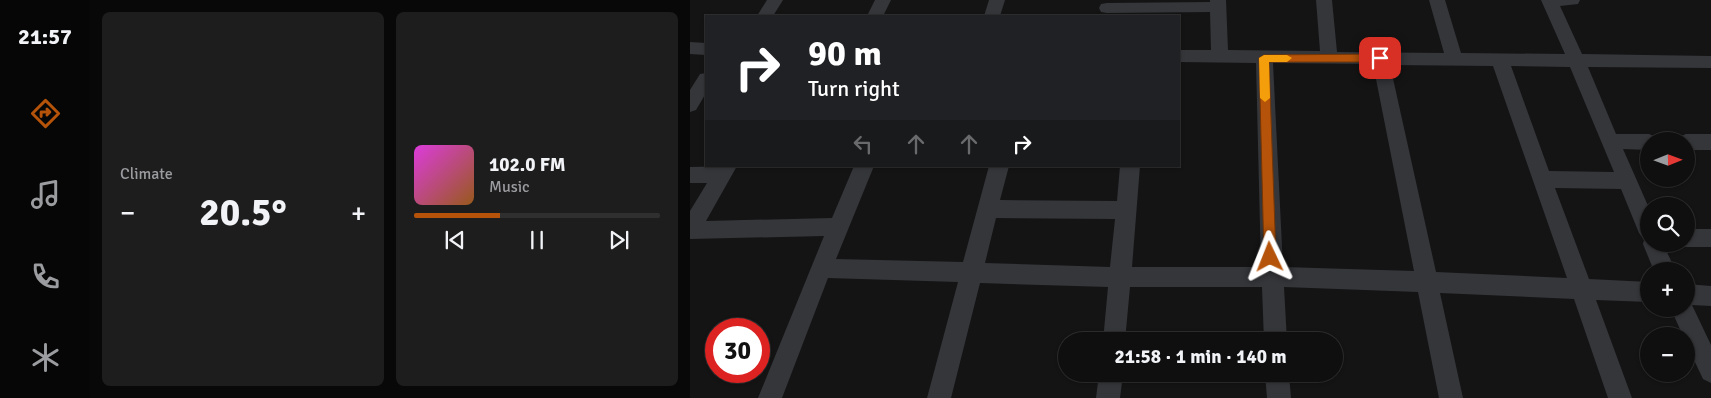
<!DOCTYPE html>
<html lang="en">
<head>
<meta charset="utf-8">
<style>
  body { margin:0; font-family:Signika,sans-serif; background:#1d1d1e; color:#f1f3f6; height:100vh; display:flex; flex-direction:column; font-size:19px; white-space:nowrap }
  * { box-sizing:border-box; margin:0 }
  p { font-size:16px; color:#9b9c9f }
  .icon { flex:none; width:28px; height:28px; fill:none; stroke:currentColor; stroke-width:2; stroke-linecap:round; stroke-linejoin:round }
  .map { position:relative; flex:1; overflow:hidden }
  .details { display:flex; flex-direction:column; gap:12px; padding:12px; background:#080809; width:600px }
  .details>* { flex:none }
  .top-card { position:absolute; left:15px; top:15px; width:475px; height:152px; border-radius:0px; box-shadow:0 1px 4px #0004,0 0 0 1px #2f2f30; background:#202124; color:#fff; overflow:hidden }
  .needle { width:32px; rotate:89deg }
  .buttons { position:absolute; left:950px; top:132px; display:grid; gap:10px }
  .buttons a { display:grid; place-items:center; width:55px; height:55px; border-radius:50%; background:#0f0f10; box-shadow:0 1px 4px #0004,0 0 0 1px #2f2f30; font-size:25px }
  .speed { position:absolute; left:15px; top:318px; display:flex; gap:10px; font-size:25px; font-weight:700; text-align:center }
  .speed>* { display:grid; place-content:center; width:65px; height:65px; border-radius:50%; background:#0f0f10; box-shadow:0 1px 4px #0004,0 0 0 1px #2f2f30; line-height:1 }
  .speed .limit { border:8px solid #d22; background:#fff; color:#111 }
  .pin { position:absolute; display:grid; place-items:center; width:42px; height:42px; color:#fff; margin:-21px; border-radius:10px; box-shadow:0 2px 8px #0006 }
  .me { position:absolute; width:55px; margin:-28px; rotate:358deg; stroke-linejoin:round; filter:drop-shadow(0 0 4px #0008) }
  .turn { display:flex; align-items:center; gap:18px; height:105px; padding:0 20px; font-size:22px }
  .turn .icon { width:65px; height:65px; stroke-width:2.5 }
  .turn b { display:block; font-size:35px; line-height:42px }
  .lanes { display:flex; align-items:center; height:48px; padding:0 20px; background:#0003; justify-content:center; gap:25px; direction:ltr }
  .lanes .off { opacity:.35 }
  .big { font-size:38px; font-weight:700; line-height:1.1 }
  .details .tile { flex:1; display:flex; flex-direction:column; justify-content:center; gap:8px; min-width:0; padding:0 18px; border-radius:8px; background:#1d1d1e }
  .song { display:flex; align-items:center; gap:15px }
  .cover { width:60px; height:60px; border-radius:8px; background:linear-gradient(135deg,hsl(300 70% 55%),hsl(30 70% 35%)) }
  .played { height:5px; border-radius:2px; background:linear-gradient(90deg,#b45309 35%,#2f2f30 35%) }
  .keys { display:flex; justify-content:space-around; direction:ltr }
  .heat { display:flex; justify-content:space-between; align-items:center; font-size:28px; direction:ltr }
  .details .tiles { flex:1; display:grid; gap:12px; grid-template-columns:repeat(2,1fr) }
  .trip { position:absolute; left:368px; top:332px; width:285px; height:50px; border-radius:25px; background:#0f0f10; box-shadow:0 1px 4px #0004,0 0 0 1px #2f2f30; font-weight:700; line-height:50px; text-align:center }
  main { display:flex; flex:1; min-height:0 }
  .tabs { display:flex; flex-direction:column; width:90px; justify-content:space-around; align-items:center; background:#060606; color:#9b9c9f }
  .tabs .icon { width:35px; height:35px }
  .tabs .selected { color:#b45309 }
  .tabs b { font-size:22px; color:#f1f3f6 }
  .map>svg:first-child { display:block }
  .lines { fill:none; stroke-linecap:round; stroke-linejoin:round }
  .minor { fill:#35363a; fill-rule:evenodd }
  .route { fill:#b45309; stroke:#753606 }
  .slow { fill:#f59e0b }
</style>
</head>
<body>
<main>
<nav class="tabs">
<b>21:57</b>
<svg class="icon selected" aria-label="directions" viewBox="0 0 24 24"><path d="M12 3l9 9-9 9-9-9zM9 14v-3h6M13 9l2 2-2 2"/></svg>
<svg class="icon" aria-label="music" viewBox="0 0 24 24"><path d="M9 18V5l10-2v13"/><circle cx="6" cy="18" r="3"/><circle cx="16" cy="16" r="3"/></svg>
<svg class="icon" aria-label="phone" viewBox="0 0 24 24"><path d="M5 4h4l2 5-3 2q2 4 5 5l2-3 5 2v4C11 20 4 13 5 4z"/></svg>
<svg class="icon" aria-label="climate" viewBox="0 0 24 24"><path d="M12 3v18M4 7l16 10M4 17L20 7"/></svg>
</nav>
<section class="details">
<div class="tiles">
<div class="tile"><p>Climate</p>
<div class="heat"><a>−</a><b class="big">20.5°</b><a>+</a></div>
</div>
<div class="tile">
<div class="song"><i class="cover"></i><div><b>102.0 FM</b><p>Music</p></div></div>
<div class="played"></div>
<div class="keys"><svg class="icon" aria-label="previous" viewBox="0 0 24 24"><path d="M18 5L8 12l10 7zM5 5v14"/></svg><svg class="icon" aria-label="pause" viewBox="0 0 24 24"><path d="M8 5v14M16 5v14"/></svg><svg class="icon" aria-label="next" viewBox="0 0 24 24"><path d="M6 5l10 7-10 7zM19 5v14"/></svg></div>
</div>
</div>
</section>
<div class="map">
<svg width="1021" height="398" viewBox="0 0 1021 398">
  <rect width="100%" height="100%" fill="#141415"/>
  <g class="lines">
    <path class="minor" d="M77 0H93L83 16H67Z
      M185 0H201L193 16H177Z
      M299 0H315L310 16H294Z
      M520 0H536L538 50 630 51 626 0H642L647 52 754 53 739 0H755L771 53 875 54 851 0H890L888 4 870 6 892 54 1021 56V68L898 67 926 134H959L966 137 968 141H959V150L933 149 959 208V244H973L986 271H964L953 244 954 240 949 233 931 189 865 188 899 279 959 282V302L906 300 942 398H918L884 299 750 293 773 398H749L728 292 594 287 597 341H574L572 287H440L435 341H413L418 287 290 283 261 398H237L268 282 138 278 92 398H68L134 236 0 239V211L17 183H0V167L47 166 16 221 142 218 164 166H184L146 259 273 262 299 166H319L310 200 427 201 430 166H450L442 267H571L566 63 489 62V50H521L520 12 417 13 411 12 409 8 411 4 417 3 520 2ZM583 63 683 64 724 271 593 267ZM700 65 803 66 877 278 746 272ZM821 66 880 67 924 172 859 171ZM306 218 425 219 420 267 295 263Z
      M0 42 16 43V55L0 54Z
      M16 73V93L6 110 0 112V90L10 74Z
      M996 134H1021V150H996V141H987L989 137Z
      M996 229H1021V247H996L989 245 996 244Z
      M996 284 1021 286V306L1002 305 1021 345V383L1013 379 996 343V336H993L981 309H996Z
      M409 374H433L430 398H406Z
      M575 374H599L601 398H577Z"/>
  </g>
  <path class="route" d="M690 54 694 58 690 62H579L586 257 585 261 580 263 576 261 574 257 569 58 574 55Z"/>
  <path class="slow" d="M574 55H597L602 58 597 62H579L580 98 575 102 570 98 569 58Z"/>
</svg>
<div class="buttons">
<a><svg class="needle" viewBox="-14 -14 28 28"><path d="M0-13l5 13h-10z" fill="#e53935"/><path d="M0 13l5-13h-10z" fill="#9b9c9f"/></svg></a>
<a><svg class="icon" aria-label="search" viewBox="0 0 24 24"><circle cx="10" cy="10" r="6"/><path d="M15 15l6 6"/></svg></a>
<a>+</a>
<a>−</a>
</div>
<div class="speed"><div class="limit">30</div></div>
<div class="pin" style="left:690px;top:58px;background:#d93025"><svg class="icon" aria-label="arrive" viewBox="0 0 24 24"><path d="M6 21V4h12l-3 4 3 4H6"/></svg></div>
<svg class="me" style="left:580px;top:257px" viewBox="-20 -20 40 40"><path d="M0-17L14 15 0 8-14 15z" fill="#b45309" stroke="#fff" stroke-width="4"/></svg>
<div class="trip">21:58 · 1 min · 140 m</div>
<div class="top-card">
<div class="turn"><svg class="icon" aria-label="right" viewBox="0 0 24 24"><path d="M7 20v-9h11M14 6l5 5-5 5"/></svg><div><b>90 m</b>Turn right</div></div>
<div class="lanes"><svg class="icon off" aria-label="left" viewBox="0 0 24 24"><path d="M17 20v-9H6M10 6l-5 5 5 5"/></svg><svg class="icon off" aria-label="ahead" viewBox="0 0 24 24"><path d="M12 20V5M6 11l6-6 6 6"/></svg><svg class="icon off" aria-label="ahead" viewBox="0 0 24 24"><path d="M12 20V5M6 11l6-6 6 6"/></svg><svg class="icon" aria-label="right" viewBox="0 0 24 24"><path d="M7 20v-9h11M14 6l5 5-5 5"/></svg></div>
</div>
</div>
</main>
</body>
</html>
